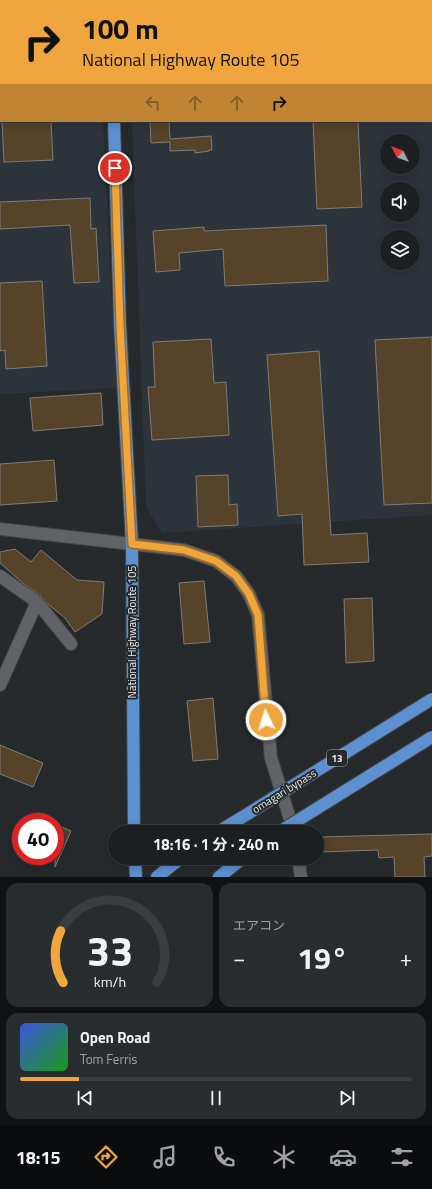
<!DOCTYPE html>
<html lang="ja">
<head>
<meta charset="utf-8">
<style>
  body { margin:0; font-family:"Titillium Web","Noto Sans JP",sans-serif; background:#292c2e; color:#f1f3f6; height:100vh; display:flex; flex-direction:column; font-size:15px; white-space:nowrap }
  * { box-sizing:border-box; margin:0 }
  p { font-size:13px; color:#a0a2a5 }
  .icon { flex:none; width:22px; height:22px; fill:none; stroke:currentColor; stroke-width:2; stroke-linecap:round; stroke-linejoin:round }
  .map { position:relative; height:877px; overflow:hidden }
  .panel { display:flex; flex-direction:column; gap:6px; padding:6px; background:#0f1112; flex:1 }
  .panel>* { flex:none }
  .banner { position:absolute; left:0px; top:0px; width:432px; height:122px; box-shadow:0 2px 10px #0003,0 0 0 1px #3a3d3f; background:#f0a63f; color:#111; overflow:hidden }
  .needle { width:26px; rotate:311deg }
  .controls { position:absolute; left:380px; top:134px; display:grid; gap:8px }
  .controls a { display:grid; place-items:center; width:40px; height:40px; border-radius:50%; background:#1c1f21; box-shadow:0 2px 10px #0003,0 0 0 1px #3a3d3f; font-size:20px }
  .speed { position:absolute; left:12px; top:813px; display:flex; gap:8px; font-size:20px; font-weight:700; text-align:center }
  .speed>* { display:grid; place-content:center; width:52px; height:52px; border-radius:50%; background:#1c1f21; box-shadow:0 2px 10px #0003,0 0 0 1px #3a3d3f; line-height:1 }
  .speed .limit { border:6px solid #d22; background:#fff; color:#111 }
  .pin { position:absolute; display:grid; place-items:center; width:34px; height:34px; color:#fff; margin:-17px; border:2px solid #fff; border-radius:50%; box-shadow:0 1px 4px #0007 }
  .me { position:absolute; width:44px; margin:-22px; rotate:355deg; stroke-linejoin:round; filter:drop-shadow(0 0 3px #0008) }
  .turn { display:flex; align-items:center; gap:14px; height:84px; padding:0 16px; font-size:18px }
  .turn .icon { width:52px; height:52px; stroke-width:2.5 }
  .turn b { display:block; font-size:28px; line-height:34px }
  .lanes { display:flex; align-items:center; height:38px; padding:0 16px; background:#0003; justify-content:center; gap:20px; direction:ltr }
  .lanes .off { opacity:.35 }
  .big { font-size:30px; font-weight:700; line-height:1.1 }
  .panel .card { flex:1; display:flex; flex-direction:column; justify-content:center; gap:6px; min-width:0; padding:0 14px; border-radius:12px; background:#292c2e }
  .panel .dial { align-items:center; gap:0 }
  .dial svg { height:104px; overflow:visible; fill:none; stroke:#3a3d3f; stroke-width:7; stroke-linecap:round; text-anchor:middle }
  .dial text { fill:#f1f3f6; stroke:none }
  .song { display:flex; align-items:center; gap:12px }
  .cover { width:48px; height:48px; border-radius:6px; background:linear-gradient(135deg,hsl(230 70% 55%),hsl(120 70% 35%)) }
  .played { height:4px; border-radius:2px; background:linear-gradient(90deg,#f0a63f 15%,#3a3d3f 15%) }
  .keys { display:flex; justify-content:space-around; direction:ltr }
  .heat { display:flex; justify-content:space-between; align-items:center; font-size:22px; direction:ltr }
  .panel .tiles { flex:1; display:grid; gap:6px; grid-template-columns:1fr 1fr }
  .card:last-child { grid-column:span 2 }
  .trip { position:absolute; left:108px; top:825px; width:216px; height:40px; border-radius:20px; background:#1c1f21; box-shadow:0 2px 10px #0003,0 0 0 1px #3a3d3f; font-weight:700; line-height:40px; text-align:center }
  .dock { display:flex; height:64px; justify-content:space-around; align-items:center; background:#0b0c0d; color:#a0a2a5 }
  .dock .icon { width:28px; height:28px }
  .dock .active { color:#f0a63f }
  .dock b { font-size:18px; color:#f1f3f6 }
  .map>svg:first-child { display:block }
  .built { fill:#2d333b; fill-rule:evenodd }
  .building { fill:#564229; stroke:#7f7c79 }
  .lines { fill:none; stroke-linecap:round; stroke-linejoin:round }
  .minor-casing { stroke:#434547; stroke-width:14 }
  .tertiary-casing { stroke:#434547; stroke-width:14 }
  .trunk-casing { stroke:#434547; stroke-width:14 }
  .minor { stroke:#606266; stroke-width:12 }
  .tertiary { stroke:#606266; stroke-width:12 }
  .trunk { stroke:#5c90d0; stroke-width:12 }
  .trunk-bridge-casing { stroke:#434547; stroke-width:14; stroke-linecap:butt }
  .trunk-bridge { stroke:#5c90d0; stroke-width:12 }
  .route-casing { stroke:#9c6c29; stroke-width:10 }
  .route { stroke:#f0a63f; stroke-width:7 }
  .labels { text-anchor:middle; stroke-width:4; stroke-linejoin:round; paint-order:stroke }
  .shield { fill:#26292c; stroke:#acafb1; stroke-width:1 }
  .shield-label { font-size:10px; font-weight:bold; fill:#e6e8ea }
  .street-label { font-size:11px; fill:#e6e8ea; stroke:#26292c }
</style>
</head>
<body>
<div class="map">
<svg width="432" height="877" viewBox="0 0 432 877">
  <rect width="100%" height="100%" fill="#26292c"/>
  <path class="built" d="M0 0H97L98 1H1L0 67Z
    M128 0H432V515L162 533 146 507 132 121H431V1ZM387 141H413V167H387ZM387 189H413V215H387ZM387 237H413V263H387Z
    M0 80H1V121H103L116 388 0 394Z"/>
  <path class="building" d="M2 121H51L53 160 4 162Z
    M150 121H169L170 139 211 136 212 150H209V151L195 153V150L170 151V142L151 143Z
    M313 121H358L362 207 317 209Z
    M90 198 91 229 96 228 99 282 74 283 70 225 0 229V202Z
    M326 225 328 281 225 286 223 249 179 253 180 270 156 272 153 231 204 227V231Z
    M42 281 47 366 6 369 5 350 0 351V283Z
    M432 337V503L384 505 375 340Z
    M211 339 214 383 226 382 229 435 152 440 148 387H155L153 342Z
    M319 351 331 535 367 533 369 562 304 565 302 514 278 516 267 355Z
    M101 393 103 425 33 431 30 398Z
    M54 460 57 501 0 505V464Z
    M228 475 229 505 237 504 238 525 198 527 196 476Z
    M15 549 31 562 41 550 77 580 104 582 102 614 75 632 65 618 48 604 41 596 24 584 0 563V552Z
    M204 581 210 642 184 644 179 583Z
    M372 598 374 661 346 663 344 599Z
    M213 698 218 759 193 761 187 701Z
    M0 745 43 763 33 787 0 774Z
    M55 824 71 831 55 867Z
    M432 834V856L424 857 425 877H395L394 857 379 858 378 850 320 852 319 837Z"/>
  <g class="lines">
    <g class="minor-casing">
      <path id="minor" d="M0 71H1
        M0 576 37 602 71 644
        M0 685 37 602"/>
    </g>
    <g class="tertiary-casing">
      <path id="tertiary" d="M0 529 184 550 216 561 236 576 249 594 258 615 271 758 294 832
        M298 858 301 877"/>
    </g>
    <g class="trunk-casing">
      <path id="trunk" d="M111 0V1
        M114 121 120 325 132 544 134 832
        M218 832 241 818
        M135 858 136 877
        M157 877 181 858
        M219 877 243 858"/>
    </g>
    <use href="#minor" class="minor"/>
    <use href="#tertiary" class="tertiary"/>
    <use href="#trunk" class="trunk"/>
    <g class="trunk-bridge-casing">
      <path id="trunk-bridge" d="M241 818 432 699
        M279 832 432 737"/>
    </g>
    <use href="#trunk-bridge" class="trunk-bridge"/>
  </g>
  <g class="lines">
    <g class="route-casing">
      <path id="route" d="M115 168 120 325 132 544 184 550 216 561 236 576 249 594 258 615 266 720"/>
    </g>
    <use href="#route" class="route"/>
  </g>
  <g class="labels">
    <rect class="shield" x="327" y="750" width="20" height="16" rx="3"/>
    <g class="shield-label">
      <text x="337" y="762">13</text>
    </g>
    <g class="street-label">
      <text transform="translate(132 632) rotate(-90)" y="4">National Highway Route 105</text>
      <text transform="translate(284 791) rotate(-32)" y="4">omagari bypass</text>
    </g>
  </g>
</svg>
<div class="controls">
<a><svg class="needle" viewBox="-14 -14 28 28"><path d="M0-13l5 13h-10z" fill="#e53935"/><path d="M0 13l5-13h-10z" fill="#a0a2a5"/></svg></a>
<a><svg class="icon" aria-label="sound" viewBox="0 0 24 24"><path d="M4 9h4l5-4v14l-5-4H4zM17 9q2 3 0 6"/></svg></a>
<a><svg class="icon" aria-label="layers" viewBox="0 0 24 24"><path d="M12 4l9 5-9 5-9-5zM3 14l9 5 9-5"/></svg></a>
</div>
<div class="speed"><div class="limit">40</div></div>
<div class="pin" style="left:115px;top:168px;background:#d93025"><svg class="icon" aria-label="arrive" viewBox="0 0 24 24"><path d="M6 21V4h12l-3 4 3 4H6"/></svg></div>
<svg class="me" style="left:266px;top:720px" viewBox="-20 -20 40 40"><circle r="17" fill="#f0a63f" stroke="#fff" stroke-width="3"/><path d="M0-11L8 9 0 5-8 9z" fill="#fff"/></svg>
<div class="trip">18:16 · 1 分 · 240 m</div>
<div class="banner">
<div class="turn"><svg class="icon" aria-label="right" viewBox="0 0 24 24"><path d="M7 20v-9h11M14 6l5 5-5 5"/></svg><div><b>100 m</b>National Highway Route 105</div></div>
<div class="lanes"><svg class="icon off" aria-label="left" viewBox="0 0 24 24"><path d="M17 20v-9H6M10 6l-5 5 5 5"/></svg><svg class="icon off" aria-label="ahead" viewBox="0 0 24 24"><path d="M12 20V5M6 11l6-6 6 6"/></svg><svg class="icon off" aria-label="ahead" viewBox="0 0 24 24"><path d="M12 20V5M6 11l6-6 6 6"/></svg><svg class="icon" aria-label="right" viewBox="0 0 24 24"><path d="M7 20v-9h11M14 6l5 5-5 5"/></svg></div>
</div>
</div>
<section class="panel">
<div class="tiles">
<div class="card dial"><svg viewBox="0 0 100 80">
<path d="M14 69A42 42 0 1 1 86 69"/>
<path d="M14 69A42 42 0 0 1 12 29" stroke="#f0a63f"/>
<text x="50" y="56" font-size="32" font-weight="700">33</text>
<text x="50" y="72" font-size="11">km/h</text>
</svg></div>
<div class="card"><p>エアコン</p>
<div class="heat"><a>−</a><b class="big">19°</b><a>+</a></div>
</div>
<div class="card">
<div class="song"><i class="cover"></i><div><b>Open Road</b><p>Tom Ferris</p></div></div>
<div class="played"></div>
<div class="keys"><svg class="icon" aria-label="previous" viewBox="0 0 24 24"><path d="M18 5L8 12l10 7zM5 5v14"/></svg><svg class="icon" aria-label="pause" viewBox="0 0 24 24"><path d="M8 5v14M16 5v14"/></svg><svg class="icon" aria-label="next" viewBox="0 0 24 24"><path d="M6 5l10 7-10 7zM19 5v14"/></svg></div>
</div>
</div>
</section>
<nav class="dock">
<b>18:15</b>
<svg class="icon active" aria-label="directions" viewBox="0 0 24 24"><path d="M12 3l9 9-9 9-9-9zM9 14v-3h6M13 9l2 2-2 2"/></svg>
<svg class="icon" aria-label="music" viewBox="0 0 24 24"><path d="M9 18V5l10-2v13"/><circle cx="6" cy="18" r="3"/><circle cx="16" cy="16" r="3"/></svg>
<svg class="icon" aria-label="phone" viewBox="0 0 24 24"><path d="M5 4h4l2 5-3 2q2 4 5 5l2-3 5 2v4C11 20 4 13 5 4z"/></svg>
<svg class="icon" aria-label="climate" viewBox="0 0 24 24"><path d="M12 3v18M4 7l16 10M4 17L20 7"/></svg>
<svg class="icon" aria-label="car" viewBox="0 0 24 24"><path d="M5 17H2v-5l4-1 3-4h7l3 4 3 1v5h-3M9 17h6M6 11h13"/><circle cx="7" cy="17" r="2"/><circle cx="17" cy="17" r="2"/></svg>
<svg class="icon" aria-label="filters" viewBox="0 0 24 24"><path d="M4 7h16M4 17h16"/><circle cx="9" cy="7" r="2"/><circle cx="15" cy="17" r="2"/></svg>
</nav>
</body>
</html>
